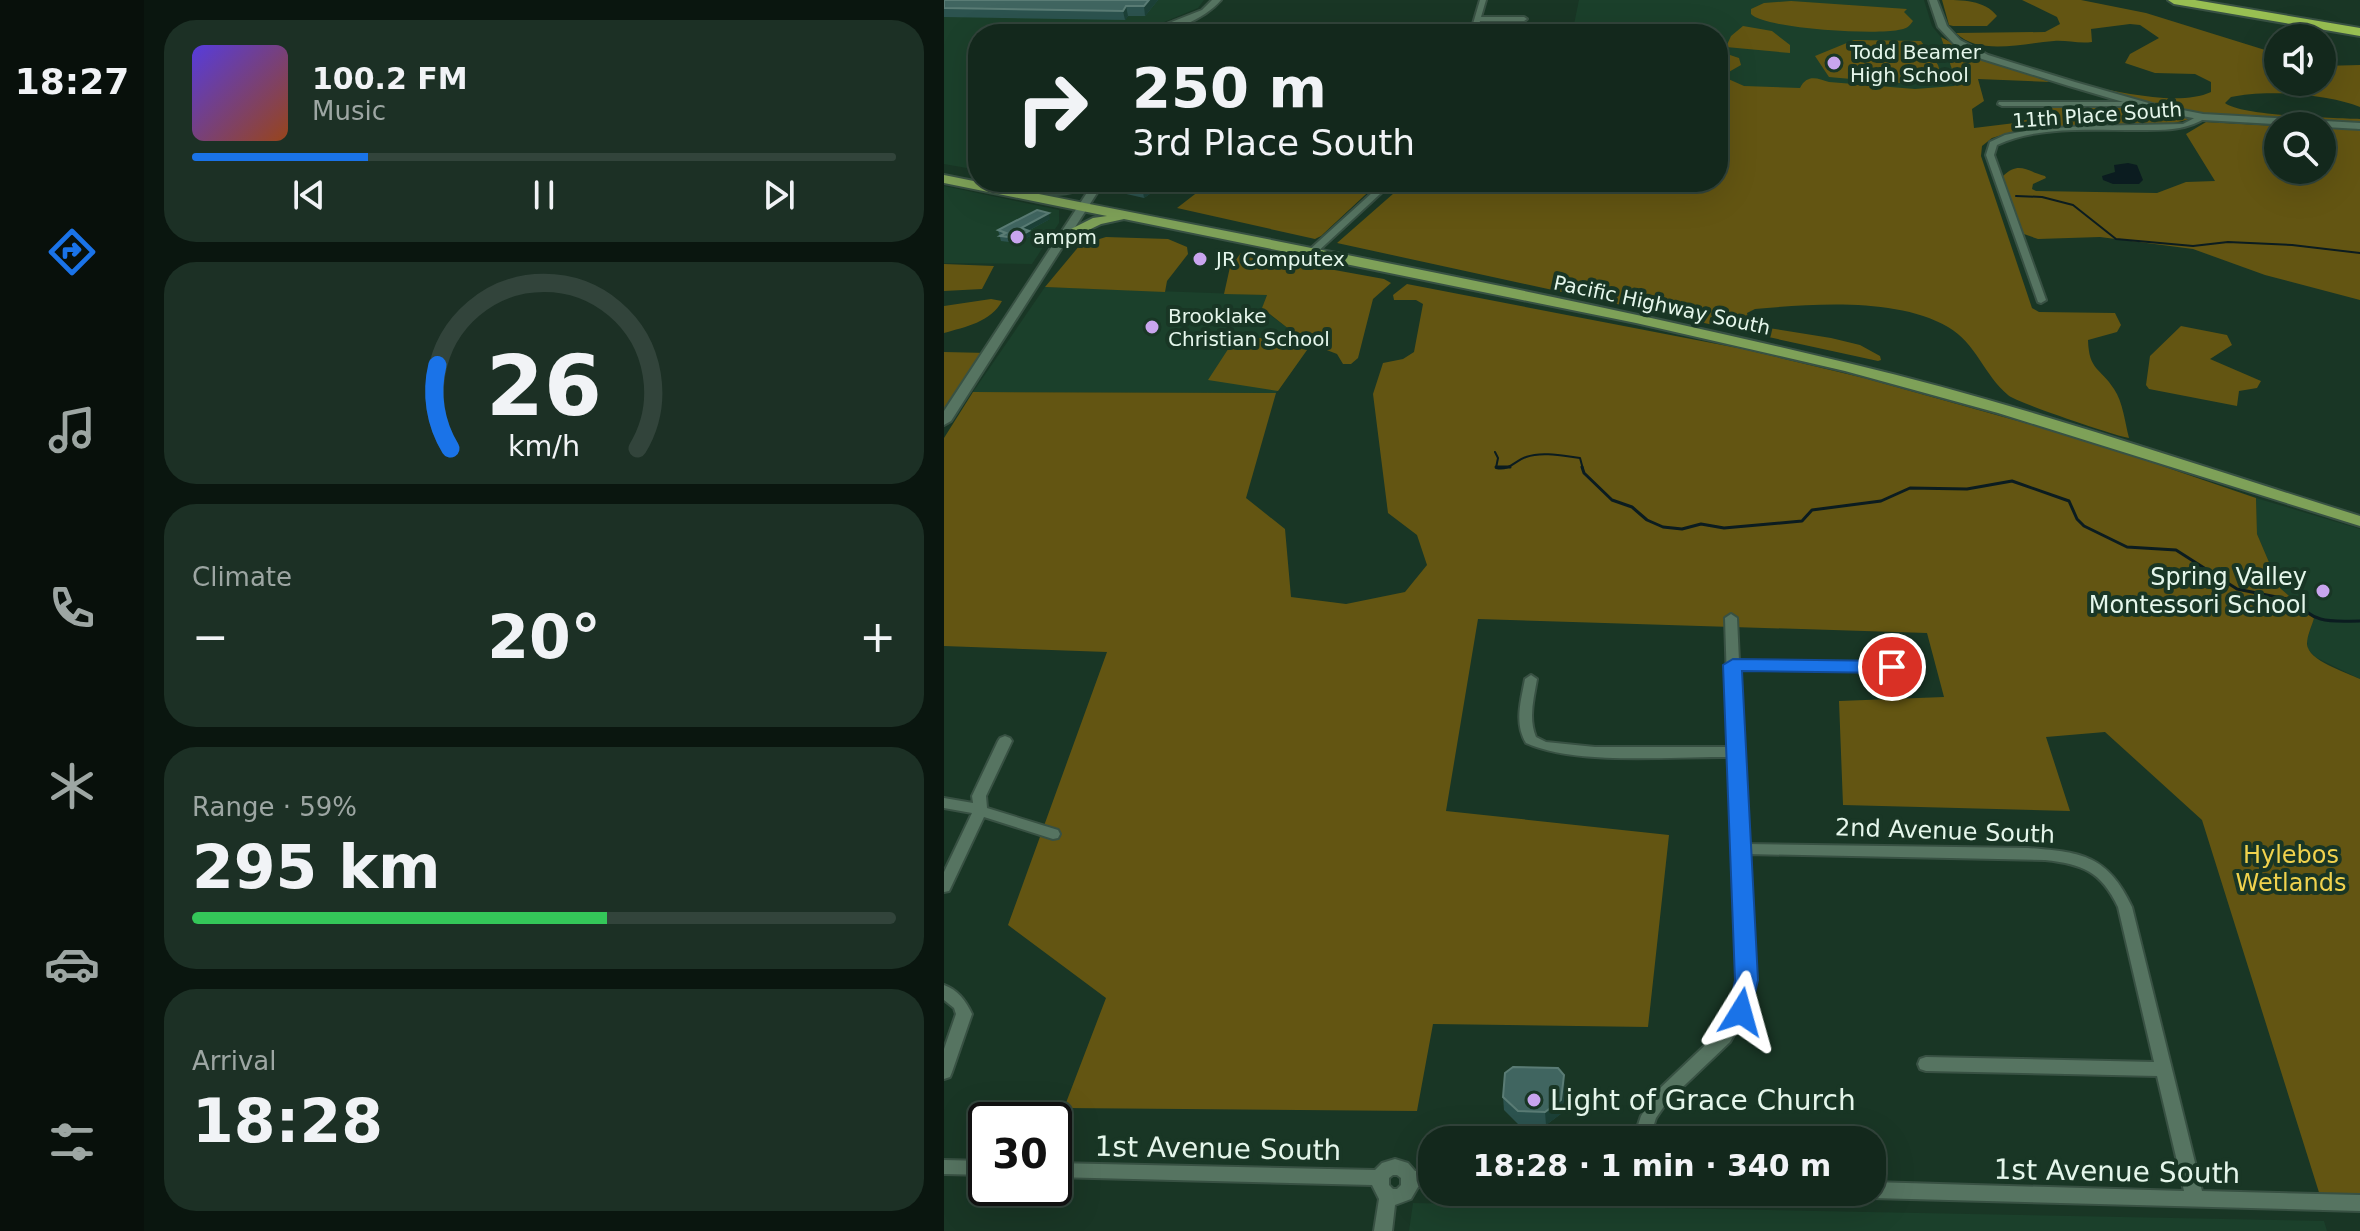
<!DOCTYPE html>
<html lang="en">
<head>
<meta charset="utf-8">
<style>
  body { margin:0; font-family:"DejaVu Sans",sans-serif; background:#1c3025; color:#f1f3f6; height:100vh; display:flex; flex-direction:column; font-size:30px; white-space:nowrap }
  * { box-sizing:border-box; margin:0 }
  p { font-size:26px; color:#9da6a3 }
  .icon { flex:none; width:44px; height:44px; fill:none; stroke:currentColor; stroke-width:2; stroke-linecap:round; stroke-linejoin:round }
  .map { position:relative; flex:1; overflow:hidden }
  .drawer { display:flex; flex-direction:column; gap:20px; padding:20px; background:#0a160f; width:800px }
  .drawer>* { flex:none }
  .top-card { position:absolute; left:24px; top:24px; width:760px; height:168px; border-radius:32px; box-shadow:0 8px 32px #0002,0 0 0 2px #32443b; background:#13281c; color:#f1f3f6; overflow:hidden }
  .controls { position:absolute; left:1320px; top:24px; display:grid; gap:16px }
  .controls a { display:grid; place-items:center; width:72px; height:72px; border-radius:50%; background:#13281c; box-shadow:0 8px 32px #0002,0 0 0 2px #32443b; font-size:40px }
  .speed { position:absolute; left:24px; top:1102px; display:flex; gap:16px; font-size:40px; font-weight:700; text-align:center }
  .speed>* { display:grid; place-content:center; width:104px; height:104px; border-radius:50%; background:#13281c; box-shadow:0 8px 32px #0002,0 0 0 2px #32443b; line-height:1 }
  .speed .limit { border:4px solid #111; border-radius:12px; background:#fff; color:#111 }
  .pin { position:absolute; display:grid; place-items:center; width:68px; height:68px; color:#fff; margin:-34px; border:4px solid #fff; border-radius:50%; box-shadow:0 2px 8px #0007 }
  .me { position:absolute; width:88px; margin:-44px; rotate:8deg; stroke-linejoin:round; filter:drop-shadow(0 0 6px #0008) }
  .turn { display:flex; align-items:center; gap:28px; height:168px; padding:0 32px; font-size:36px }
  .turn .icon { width:104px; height:104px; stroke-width:2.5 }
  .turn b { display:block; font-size:56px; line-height:68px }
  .big { font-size:60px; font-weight:800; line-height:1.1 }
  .drawer .widget { flex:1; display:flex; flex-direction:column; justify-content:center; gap:12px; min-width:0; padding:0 28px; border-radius:32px; background:#1c3025 }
  .drawer .dial { align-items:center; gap:0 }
  .dial svg { height:208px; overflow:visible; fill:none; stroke:#32443b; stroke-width:7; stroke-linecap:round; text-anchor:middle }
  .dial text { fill:#f1f3f6; stroke:none }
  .song { display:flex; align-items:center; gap:24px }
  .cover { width:96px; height:96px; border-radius:12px; background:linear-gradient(135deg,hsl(250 70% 55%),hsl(20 70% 35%)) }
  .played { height:8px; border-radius:4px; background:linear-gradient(90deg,#1a73e8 25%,#32443b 25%) }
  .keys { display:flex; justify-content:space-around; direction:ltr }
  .heat { display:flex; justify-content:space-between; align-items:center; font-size:44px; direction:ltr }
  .charge { height:12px; border-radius:6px; background:linear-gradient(90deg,#34c759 59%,#32443b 0) }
  .trip { position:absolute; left:474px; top:1126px; width:468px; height:80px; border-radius:32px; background:#13281c; box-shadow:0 8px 32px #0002,0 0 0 2px #32443b; font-weight:800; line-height:80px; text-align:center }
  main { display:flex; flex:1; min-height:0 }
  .tabs { display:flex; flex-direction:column; width:144px; justify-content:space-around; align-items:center; background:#08100b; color:#9da6a3 }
  .tabs .icon { width:56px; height:56px }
  .tabs .active { color:#1a73e8 }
  .tabs b { font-size:36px; color:#f1f3f6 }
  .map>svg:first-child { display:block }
  .built { fill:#1b402b }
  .green { fill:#635512 }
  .water { fill:#0b1c20 }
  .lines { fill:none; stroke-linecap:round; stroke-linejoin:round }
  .stream-far1 { stroke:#0b1c20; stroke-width:2 }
  .stream { stroke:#0b1c20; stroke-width:3 }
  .street-casing { stroke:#385143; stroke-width:4 }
  .secondary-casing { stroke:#385143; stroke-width:4 }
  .primary-casing { stroke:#385143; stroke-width:4 }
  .highway-casing { stroke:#385143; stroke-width:4 }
  .street { fill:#567461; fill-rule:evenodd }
  .secondary { fill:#567461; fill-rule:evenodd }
  .primary { fill:#7ea158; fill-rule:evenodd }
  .highway { fill:#98bf52; fill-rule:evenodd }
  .wall { fill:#2c534f }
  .shaded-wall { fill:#1c4037 }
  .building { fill:#406560; stroke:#5a7c75; stroke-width:2 }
  .route { fill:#1a73e8; stroke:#114b97; stroke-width:2 }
  .poi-dot { fill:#c9a5ee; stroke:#193625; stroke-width:3 }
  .labels { text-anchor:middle; stroke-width:8; stroke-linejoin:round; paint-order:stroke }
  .far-poi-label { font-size:20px; fill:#e5f6eb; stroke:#193625; text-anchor:start }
  .far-street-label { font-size:20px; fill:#e5f6eb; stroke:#193625 }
  .poi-label { font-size:24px; fill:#e5f6eb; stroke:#193625; text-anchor:end }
  .street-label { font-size:24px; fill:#e5f6eb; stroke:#193625 }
  .park-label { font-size:24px; fill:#f0d24d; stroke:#193625 }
  .near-poi-label { font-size:28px; fill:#e5f6eb; stroke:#193625; text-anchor:start }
  .near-street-label { font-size:28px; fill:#e5f6eb; stroke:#193625 }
</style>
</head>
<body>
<main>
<nav class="tabs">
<b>18:27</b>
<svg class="icon active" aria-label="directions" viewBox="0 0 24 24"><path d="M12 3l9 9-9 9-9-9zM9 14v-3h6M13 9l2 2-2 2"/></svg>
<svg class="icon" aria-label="music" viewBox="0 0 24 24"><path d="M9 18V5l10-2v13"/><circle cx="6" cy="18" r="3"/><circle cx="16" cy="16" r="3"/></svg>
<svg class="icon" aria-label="phone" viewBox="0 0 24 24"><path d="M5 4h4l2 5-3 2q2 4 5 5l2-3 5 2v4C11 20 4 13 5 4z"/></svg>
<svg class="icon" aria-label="climate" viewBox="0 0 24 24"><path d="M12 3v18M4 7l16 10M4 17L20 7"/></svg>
<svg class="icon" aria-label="car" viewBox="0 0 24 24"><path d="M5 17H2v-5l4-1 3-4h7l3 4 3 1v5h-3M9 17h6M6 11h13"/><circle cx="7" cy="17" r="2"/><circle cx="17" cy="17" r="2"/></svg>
<svg class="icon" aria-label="filters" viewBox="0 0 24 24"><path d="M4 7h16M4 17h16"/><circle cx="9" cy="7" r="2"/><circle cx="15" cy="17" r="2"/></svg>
</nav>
<section class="drawer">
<div class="widget">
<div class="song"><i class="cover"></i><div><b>100.2 FM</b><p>Music</p></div></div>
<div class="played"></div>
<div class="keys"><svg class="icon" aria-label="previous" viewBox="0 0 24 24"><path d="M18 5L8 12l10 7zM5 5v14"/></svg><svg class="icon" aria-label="pause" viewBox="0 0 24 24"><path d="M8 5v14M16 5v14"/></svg><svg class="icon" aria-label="next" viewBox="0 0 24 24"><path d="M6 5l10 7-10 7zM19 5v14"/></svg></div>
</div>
<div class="widget dial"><svg viewBox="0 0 100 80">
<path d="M14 69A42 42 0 1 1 86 69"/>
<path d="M14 69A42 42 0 0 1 9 37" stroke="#1a73e8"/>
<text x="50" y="56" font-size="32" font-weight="700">26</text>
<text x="50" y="72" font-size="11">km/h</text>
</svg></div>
<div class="widget"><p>Climate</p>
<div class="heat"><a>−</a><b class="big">20°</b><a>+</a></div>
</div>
<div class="widget"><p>Range · 59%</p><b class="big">295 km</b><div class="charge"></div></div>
<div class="widget"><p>Arrival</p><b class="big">18:28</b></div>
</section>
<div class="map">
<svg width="1416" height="1231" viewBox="0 0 1416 1231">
  <rect width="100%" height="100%" fill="#193625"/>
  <path class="built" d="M0 0H260L254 8 191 34H34V170L0 164Z
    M635 0H980L988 26 1000 41 1019 103 774 101V34H628Z
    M0 186 115 210V223L88 264 0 263Z
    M101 287 323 295 318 309 367 345 332 393 29 392Z
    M1312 498 1416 529V679L1371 657 1364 649 1363 640 1370 618 1336 588 1313 534Z
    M469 1203 1380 1221 1383 1231H465Z"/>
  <path class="green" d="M998 0C1018 0 1041 0 1053 16L1043 26H1009L1005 25Z
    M1078 0H1137L1202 13 1334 54V82H1378V66L1416 65V107C1384 94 1321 89 1287 97L1281 103C1297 116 1390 118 1416 119V123L1267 116 1214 106 1150 88 1147 86C1179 93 1237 106 1267 92V82L1251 74 1211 73 1181 63 1186 54 1215 38 1196 25 1186 24 1147 29 1148 42C1135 44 1122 40 1110 41 1080 43 1035 56 1012 33L1101 32 1116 24 1113 17Z
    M847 1 963 9 960 12 969 21C965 27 962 29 954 30 932 35 821 29 807 14V9L820 3Z
    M799 26 828 31 846 45V53L782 47 787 36Z
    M997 37 1032 56 1106 82 1034 79 1040 101 1028 109 1030 128 1071 123 1106 113 1096 106 1100 105 1184 106 1246 119 1222 125 1071 131 1048 138 1038 146 1037 156 1088 308 1095 312 1171 313 1177 325 1173 332 1144 340C1145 371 1156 367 1170 389 1179 402 1181 423 1185 438 1172 436 1071 402 1064 395 1040 375 1032 343 1004 327 952 297 868 304 811 309L803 313 804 318 818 327 887 338 916 345 936 356 937 360 934 361 393 243 450 193 496 188 609 191 614 189V182H774V51L795 58 797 65 783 73 782 78 800 86 856 88C863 74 873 78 885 82L971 89 1010 86 1013 84Z
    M910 40 977 41 994 65 998 78C969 89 916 79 885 77L871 56Z
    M1262 122 1334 126V170H1378V128L1416 129V300L1321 275 1249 249 1156 237 1094 239 1077 233 1059 176C1075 161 1082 171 1101 176L1102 178 1089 184 1088 189 1092 191 1213 193 1242 182 1271 181 1242 134Z
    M256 182H435L377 236 371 239 233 208 255 191Z
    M162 237 224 239 243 247 244 254 223 281 221 292 101 287 136 245Z
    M297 253 440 279 447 283 429 299 414 358 407 364H399L393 354 362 342 363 350 334 391 264 380 292 337 359 340 318 308 323 295 280 294 286 267Z
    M0 264 50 266 38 289 0 291Z
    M463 284 799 349 920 378 1142 440 1312 498 1313 534 1336 588 1370 618C1368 626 1363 635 1363 644 1364 661 1402 672 1416 679V1202H1378L1258 820 1161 732 1102 737 1126 811 899 805 895 701 1000 697 983 633 534 619 502 811 725 835 704 1027 489 1024 473 1111 120 1108 162 998 64 925 163 652 0 646V438L29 392 332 393 302 498 341 529 347 597 402 604 461 592 483 565 473 535 444 513 429 394 439 363 459 359 470 352 479 304 472 300H450L449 295Z
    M47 299 58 301C47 322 21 327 0 333V306Z
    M1237 326 1283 335 1288 345 1266 359 1317 381 1313 388 1295 391 1293 406 1205 389 1202 385 1206 356Z
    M0 352 44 353 0 421Z"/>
  <path class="water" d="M1184 163 1193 165 1199 180 1195 184H1169L1159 180 1158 176 1171 172 1170 165Z"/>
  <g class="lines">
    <path class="stream-far1" d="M1072 196 1098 197 1129 205 1172 239 1249 246 1284 242 1348 245 1416 253
      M551 452 554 458 552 468C566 471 570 461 582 457 598 451 620 456 636 458L639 469"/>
    <path class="stream" d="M552 467H566
      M638 467 640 473 668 500 688 507 703 520 719 527 738 529 757 524 780 528 858 521 868 510 937 501 966 488 1023 489 1068 481 1125 501 1133 519 1140 526 1183 547 1232 550 1293 589 1352 601C1370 625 1389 621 1416 621"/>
    <g class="street-casing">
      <path id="street" d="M536 0H542L537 17H580L583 19 580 21H536L532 34H526Z
        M1055 102H1197L1201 104 1197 106H1058L1054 104Z
        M1256 115 1263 117C1241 132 1216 130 1190 130 1145 130 1093 126 1053 145L1050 155 1102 300 1097 303 1094 302 1042 155 1046 142 1061 135 1085 130 1140 126 1239 124Z
        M440 182H449L370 255H364V251Z
        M787 614 793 618 795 661 948 663 954 667 948 671 795 669 802 844 1084 848C1137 852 1164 855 1188 907L1258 1191 1416 1195V1211L928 1198 922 1195 920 1192H928V1182L1240 1191 1213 1076 982 1071 976 1069 974 1064 976 1059 982 1057 1210 1062 1174 907C1157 871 1138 864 1101 860L803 854 809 992 800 1017 786 1042 723 1102 712 1118 705 1140H689L697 1116 712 1092 775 1032 785 1015 793 992 786 757C728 756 633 766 582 743 570 723 577 701 581 679L587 675 593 679C590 698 584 718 592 737L602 742 651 747H785L781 618Z
        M61 736 66 738 68 741 42 796 43 808 114 830 116 834 114 838 109 839 40 817 7 887 5 891 0 892V872L28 813 0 808V798L29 803 28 796 54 741 56 738Z
        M0 985C14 990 22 1001 28 1014L8 1072 6 1077 0 1079V1049L12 1014 10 1008 0 1000Z
        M451 1159 464 1163 471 1171H488V1187H474L467 1199 451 1205 448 1231H430L435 1199 428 1185 110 1177V1163L431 1170 438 1163ZM449 1175H453L457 1178V1185L453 1189H449L445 1185V1178Z
        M0 1160 42 1161V1175L0 1174Z"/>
    </g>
    <g class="secondary-casing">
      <path id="secondary" d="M268 0H277C260 20 224 34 197 34L258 10Z
        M985 0H993L1003 26 1016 40 1044 55 1131 82 1208 104 1259 114 1416 123V129L1259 120 1203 109 1125 86 1038 59 1010 44 994 27Z
        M150 182H160L7 421 0 425V411Z"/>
    </g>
    <g class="primary-casing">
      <path id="primary" d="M0 175C301 236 605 291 904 363 1077 404 1246 463 1416 516V526L1054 413 901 371 692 323 180 219 157 224 118 243 113 242V236L149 218 163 216 0 183Z
        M136 182H154C139 193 105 199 89 188 101 180 121 187 136 182Z"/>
    </g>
    <g class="highway-casing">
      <path id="highway" d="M1224 0H1251L1416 28V36L1230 4Z"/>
    </g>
    <use href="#street" class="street"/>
    <use href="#secondary" class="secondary"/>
    <use href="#primary" class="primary"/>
    <use href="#highway" class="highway"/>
  </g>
  <path class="wall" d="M0 0H214L201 16H184L181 20 0 17Z
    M186 182H223L200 198 178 193 177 188Z
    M106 219 84 231 86 236 73 243 57 241 54 230Z
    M621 1089 618 1113 602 1125H575L560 1110 559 1097Z"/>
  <path class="shaded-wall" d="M205 0H214L201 16 200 6Z
    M182 6 184 16 181 20 179 11Z
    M214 182H223L200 198 199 192Z
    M105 213 106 219 78 234 77 228Z
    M85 231 86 236 73 243 72 238Z
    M620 1075 621 1089 618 1113 602 1125 601 1112Z"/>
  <path class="building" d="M0 0H205L200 6H182L179 11 0 8Z
    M52 33H67L66 34H50Z
    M186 182H214L199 192 177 188Z
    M93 210 105 213 77 228 85 231 72 238 56 236 62 233 54 230Z
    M569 1067 614 1068 620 1075 617 1100 601 1112 574 1111 559 1097 561 1073Z"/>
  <path class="route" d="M789 659 948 661 958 667 948 673 798 671 814 980 805 1019 797 1022 788 1019 785 1012 791 980 779 665Z"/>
  <g class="poi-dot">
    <circle cx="890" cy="63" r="8"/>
    <circle cx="73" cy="237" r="8"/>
    <circle cx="256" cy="259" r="8"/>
    <circle cx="208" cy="327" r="8"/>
    <circle cx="1379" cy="591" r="8"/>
    <circle cx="590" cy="1100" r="8"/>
  </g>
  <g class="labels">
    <g class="far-poi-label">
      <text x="906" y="59">Todd Beamer<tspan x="906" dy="23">High School</tspan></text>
      <text x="89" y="244">ampm</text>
      <text x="272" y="266">JR Computex</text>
      <text x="224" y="323">Brooklake<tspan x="224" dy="23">Christian School</tspan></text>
    </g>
    <g class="far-street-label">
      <text transform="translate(1153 115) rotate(-4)" y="7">11th Place South</text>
      <text transform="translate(718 305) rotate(12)" y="7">Pacific Highway South</text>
    </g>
    <g class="poi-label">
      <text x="1363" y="585">Spring Valley<tspan x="1363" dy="28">Montessori School</tspan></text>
    </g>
    <g class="street-label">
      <text transform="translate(1001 831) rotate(2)" y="8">2nd Avenue South</text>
    </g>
    <g class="park-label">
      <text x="1347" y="863">Hylebos<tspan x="1347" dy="28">Wetlands</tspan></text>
    </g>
    <g class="near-poi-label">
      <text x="606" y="1110">Light of Grace Church</text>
    </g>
    <g class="near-street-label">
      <text transform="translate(274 1148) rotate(1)" y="10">1st Avenue South</text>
      <text transform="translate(1173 1171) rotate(1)" y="10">1st Avenue South</text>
    </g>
  </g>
</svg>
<div class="controls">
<a><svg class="icon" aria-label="sound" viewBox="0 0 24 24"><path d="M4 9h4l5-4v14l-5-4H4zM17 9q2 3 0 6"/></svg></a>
<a><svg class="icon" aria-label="search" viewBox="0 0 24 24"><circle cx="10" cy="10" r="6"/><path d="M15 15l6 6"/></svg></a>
</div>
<div class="speed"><div class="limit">30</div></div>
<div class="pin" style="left:948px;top:667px;background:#d93025"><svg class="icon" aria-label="arrive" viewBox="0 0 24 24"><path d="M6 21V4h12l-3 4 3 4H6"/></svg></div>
<svg class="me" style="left:797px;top:1012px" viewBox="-20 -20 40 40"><path d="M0-17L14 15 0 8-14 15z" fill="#1a73e8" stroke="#fff" stroke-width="4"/></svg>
<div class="trip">18:28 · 1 min · 340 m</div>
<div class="top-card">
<div class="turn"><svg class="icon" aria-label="right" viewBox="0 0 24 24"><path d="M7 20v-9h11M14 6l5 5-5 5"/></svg><div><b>250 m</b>3rd Place South</div></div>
</div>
</div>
</main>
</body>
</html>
